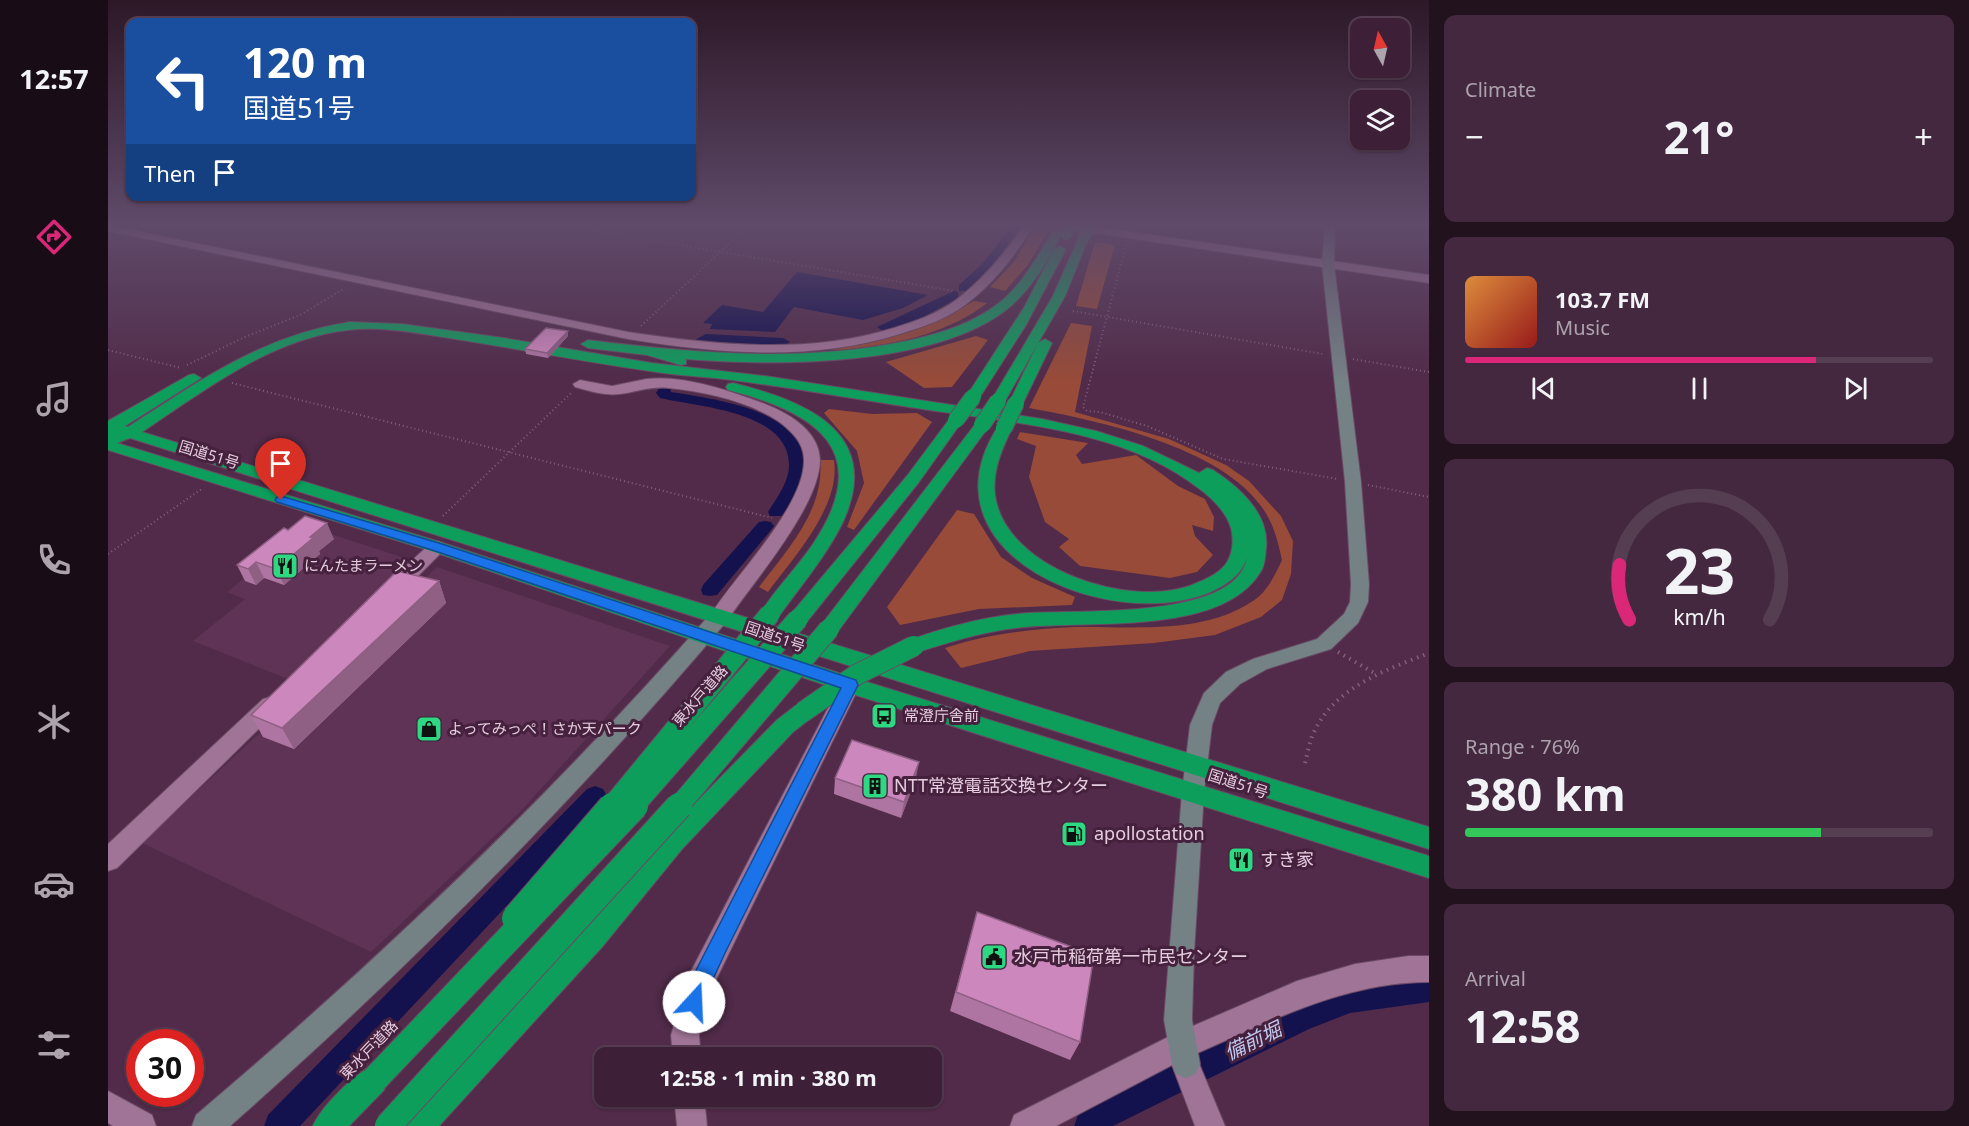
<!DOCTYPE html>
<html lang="en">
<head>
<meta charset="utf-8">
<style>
  body { margin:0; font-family:"Noto Sans","Noto Sans JP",sans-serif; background:#44283f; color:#f1f3f6; height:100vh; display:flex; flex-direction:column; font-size:22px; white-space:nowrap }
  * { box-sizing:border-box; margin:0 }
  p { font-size:20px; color:#ada3ad }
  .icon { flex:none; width:33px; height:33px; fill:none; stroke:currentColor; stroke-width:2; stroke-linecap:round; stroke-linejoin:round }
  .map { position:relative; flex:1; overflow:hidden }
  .drawer { display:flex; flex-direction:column; gap:15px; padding:15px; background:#22121e; width:540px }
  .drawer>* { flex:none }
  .banner { position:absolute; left:18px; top:18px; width:570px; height:183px; border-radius:12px; box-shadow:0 2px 4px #0004,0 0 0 2px #563e52; background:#1a4fa0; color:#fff; overflow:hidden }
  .needle { width:39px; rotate:352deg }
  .tools { position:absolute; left:1242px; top:18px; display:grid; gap:12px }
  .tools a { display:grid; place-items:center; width:60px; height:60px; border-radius:12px; background:#3d2037; box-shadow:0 2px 4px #0004,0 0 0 2px #563e52; font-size:30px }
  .speed { position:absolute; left:18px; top:1029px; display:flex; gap:12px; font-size:30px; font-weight:700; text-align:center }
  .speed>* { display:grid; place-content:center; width:78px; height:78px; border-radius:50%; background:#3d2037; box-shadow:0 2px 4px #0004,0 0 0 2px #563e52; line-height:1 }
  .speed .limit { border:9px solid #d22; background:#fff; color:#111 }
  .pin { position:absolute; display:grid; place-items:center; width:51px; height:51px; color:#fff; margin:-62px -26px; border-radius:50% 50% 50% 0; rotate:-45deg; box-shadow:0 0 6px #0007 }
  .pin .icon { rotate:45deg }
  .me { position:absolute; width:66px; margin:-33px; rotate:20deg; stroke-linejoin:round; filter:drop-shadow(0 0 4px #0008) }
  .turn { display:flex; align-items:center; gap:21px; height:126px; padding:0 18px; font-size:27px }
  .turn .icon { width:78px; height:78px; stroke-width:2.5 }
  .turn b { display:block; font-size:42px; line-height:51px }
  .then { display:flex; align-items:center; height:57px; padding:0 18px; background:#0003; gap:12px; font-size:22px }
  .big { font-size:45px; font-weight:700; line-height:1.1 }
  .drawer .tile { flex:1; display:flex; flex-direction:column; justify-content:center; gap:9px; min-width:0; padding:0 21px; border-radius:12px; background:#44283f }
  .drawer .dial { align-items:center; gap:0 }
  .dial svg { height:156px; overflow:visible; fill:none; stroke:#563e52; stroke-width:7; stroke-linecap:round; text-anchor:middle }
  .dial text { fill:#f1f3f6; stroke:none }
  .song { display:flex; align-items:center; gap:18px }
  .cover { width:72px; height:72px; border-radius:9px; background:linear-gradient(135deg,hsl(30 70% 55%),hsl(0 70% 35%)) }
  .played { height:6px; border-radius:3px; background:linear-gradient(90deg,#db2777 75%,#563e52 75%) }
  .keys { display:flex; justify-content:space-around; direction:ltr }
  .heat { display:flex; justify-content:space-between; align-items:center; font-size:33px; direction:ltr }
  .charge { height:9px; border-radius:4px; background:linear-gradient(90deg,#34c759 76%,#563e52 0) }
  .trip { position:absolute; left:486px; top:1047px; width:348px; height:60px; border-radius:12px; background:#3d2037; box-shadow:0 2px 4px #0004,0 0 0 2px #563e52; font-weight:700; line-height:60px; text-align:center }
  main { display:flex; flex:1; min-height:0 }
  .tab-bar { display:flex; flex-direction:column; width:108px; justify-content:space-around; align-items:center; background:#180d16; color:#ada3ad }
  .tab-bar .icon { width:42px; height:42px }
  .tab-bar .on { color:#db2777 }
  .tab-bar b { font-size:27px; color:#f1f3f6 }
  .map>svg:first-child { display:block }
  .built { fill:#5f3356 }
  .forest { fill:#974b38 }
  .water { fill:#13124e }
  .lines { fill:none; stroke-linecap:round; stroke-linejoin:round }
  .canal { fill:#13124e; fill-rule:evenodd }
  .street-casing { stroke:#6a4964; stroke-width:2 }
  .secondary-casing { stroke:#6a4964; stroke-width:2 }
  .highway-casing { stroke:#6a4964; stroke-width:2 }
  .path-far1 { stroke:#82607a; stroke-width:2; stroke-dasharray:1 3; stroke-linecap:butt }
  .path { stroke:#82607a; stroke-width:4; stroke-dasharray:1.5 5; stroke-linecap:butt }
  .street { fill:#a07496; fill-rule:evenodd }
  .secondary { fill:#748185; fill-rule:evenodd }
  .highway { fill:#0e9e5c; fill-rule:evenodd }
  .highway-bridge-far3-casing { stroke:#6a4964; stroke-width:14; stroke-linecap:butt }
  .highway-bridge-far2-casing { stroke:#6a4964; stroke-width:18; stroke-linecap:butt }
  .highway-bridge-far1-casing { stroke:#6a4964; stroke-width:22; stroke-linecap:butt }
  .highway-bridge-casing { stroke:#6a4964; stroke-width:28; stroke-linecap:butt }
  .highway-bridge-far3 { stroke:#0e9e5c; stroke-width:12 }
  .highway-bridge-far2 { stroke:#0e9e5c; stroke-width:16 }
  .highway-bridge-far1 { stroke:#0e9e5c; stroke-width:20 }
  .highway-bridge { stroke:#0e9e5c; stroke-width:26 }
  .wall { fill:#af75a2 }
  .shaded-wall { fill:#8f5f84 }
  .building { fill:#cc88bc; stroke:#8f5f84; stroke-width:1.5 }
  .route { fill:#1a73e8; stroke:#114b97; stroke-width:1.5 }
  .labels { text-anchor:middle; stroke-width:6; stroke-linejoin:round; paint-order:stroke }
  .street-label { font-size:15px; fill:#e5cddf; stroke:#46213e }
  .poi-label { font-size:15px; fill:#e5cddf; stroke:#46213e; text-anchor:start }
  .near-poi-label { font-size:18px; fill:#e5cddf; stroke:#46213e; text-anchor:start }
  .near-water-label { font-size:20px; font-style:italic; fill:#c1caf1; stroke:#46213e }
</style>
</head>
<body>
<main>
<nav class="tab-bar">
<b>12:57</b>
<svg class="icon on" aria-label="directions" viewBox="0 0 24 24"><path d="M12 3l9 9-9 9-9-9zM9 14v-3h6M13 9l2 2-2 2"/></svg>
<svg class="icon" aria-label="music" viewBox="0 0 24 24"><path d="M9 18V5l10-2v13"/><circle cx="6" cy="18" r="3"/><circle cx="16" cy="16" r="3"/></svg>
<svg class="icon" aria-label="phone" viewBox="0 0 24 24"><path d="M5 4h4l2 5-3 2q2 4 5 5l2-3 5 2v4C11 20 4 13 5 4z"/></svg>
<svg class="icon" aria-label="climate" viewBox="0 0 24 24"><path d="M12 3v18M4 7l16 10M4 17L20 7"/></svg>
<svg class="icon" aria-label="car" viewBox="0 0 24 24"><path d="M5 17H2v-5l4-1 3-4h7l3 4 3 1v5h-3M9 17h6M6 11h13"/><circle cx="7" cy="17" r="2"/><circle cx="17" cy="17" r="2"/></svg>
<svg class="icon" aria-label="filters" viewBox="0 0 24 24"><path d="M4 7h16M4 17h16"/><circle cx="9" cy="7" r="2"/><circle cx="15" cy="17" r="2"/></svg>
</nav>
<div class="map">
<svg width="1321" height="1126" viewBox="0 0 1321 1126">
  <rect width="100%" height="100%" fill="#512b49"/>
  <path class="built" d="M201 527 306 561 180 679 85 641 137 599 119 592Z
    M329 567 562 646 412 812 263 952 34 843Z"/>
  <path class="forest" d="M928 224 943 226 920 265 897 291 882 287 906 262Z
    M987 242 1007 245 989 309 968 306Z
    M866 301 879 303C844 331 794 343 750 348 741 349 730 351 723 349 780 339 815 331 866 301Z
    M963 323 984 326 967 412 1061 439 1118 465 1141 481 1173 516 1185 541 1183 574 1174 600 1153 617 1107 635 1046 643 922 651 853 668 837 648C879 634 923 629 967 627 1025 626 1094 635 1145 601 1159 592 1167 575 1174 560 1171 547 1168 533 1162 521 1128 449 992 421 921 408Z
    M868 336 880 340 844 387 816 388 778 362Z
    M721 409 764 414 809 413 824 422 746 530 739 527 756 483 749 451 716 413Z
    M912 432 980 443 968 455 974 464 1028 455 1070 486 1097 499 1106 517 1105 531 1084 525 1087 536 1105 555 1089 572 1062 578 972 566 951 547 961 539 937 522 921 477 928 446 909 439Z
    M712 460H726C733 506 686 557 660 592L651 587C679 550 717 510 712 460Z
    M849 510 866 514 893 557 924 578 967 597 964 605 871 609 792 625 779 607Z"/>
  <path class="water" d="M689 272 820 295 795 308 755 320 686 307 667 332 602 329 604 324 595 323 614 305 655 312Z"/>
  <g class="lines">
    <path class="canal" d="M906 223H916L883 267 859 291H851V285L875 263Z
      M846 291 850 292V298L813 318 775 331 769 327Z
      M598 334 675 338 682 342 675 346 600 342 587 344 585 341Z
      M557 386 562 387 563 392C604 399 697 409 697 466 697 483 683 502 674 516H662L660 512C668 499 681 482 681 466 682 411 590 407 552 398L548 393 552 387Z
      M657 521 663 522 666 526 663 530 609 595 602 596 595 595 593 590 595 585 651 522Z
      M487 786 495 789 499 796 495 803 192 1126H156L160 1115 479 789Z
      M1321 974V1002L1242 1013 1201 1029 1005 1126H966L970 1115 982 1105 1182 1009 1242 985Z"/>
    <g class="street-casing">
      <path id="street" d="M918 223H928C908 253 887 283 857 305 838 319 817 326 795 333 704 362 613 354 520 339L0 231V225L520 332C608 345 698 355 786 328 808 321 829 314 848 300 876 279 898 252 918 223Z
        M935 223H962L1321 275V283L940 226Z
        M538 379C574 375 616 389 649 401 675 410 711 428 712 460 712 506 645 582 619 621L612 623 605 621 602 616C625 577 706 498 695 452 692 439 681 429 670 421 640 401 597 392 561 388 543 386 529 392 512 394 497 396 481 391 467 387L465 384 472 380 504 386Z
        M329 541 335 543 338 547 335 551 290 596 283 597 276 596 274 591 276 586 323 543Z
        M742 677 749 679 752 685 604 988 591 1035 593 1058H565L563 1035 581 975 732 685 735 679Z
        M162 697 169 699 173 705 169 711 9 868 0 871V844L155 699Z
        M1300 956H1321V982C1237 982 1163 1021 1087 1054L1117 1126H1087L1064 1065 948 1126H902L906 1115 1064 1035 1189 981 1247 964Z
        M0 1091 44 1115 48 1126H5L0 1123Z
        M566 1096H596L599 1126H569Z"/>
    </g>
    <g class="secondary-casing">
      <path id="secondary" d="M1217 223H1227L1226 264 1253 482 1261 584 1260 602 1250 623 1223 649 1159 669 1132 684 1112 703 1104 725 1096 792 1086 954 1084 1020 1092 1064 1088 1074 1078 1078 1068 1074 1064 1064 1056 1020 1074 792 1082 725 1096 693 1118 672 1145 659 1209 639 1236 614 1242 602 1243 584 1237 482 1214 264Z
        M612 609 619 611 622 616 619 621C466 802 300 969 122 1126H84L88 1115C273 958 445 794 605 611Z"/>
    </g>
    <g class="highway-casing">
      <path id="highway" d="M949 230 954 233C940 261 923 290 898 310 824 367 668 366 578 359V364L573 365 539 355 480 348 473 344 480 340C586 353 693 363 798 341 831 334 864 324 891 303 915 284 929 257 945 231Z
        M976 234 981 237 957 296 897 401 890 405 885 404 883 401 945 296 971 237Z
        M952 246 958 249 918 325 870 400H860L858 397 917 306 946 249Z
        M242 322 294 324 396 338 544 363 657 376 934 419 988 431 1035 446 1091 473 1099 468 1105 470C1131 487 1162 514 1158 549 1157 556 1157 565 1153 571 1114 638 975 619 908 628 872 632 840 643 806 653L799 651 796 646 799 641C835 628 871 618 909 614 959 608 1129 623 1139 557 1134 575 1117 586 1100 593 1000 633 807 553 891 425L896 423 904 428C894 449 884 471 887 495 897 569 1021 609 1084 585 1096 580 1109 575 1117 565 1125 555 1126 540 1123 528 1118 511 1103 497 1089 487 1012 428 901 423 808 408 747 399 686 388 624 380 601 377 578 376 555 373 483 363 412 349 341 338 308 333 274 326 240 330 162 339 97 390 34 432L1321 827V849L22 438 9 443 335 543 746 678 1321 856V878L735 691 323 551 0 450V421L81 375 86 374 93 378 17 426 20 427C93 380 153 336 242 322Z
        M937 339 944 343 915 403 908 407 903 406 901 403 930 343Z
        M625 383C698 401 777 433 734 524 717 558 691 588 669 619L662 621 655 619 652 614C667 589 689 568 705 544 768 450 707 412 620 390L618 387 620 384Z
        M848 416 855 420 811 482 697 624 690 626 683 624 680 619 683 614 799 476 843 417Z
        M874 420 882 425 728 634 721 636 714 634 711 629 714 624 869 422Z
        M695 704 703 706 706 712 703 718 685 732 574 849 494 947 331 1126H296L300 1115 476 929 558 833 669 720 687 706Z
        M266 1065 276 1070 281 1080 276 1090 241 1126H205C213 1107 247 1073 266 1065Z"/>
    </g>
    <path class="path-far1" d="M441 223 846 291
      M1018 245 975 407 979 411 992 412 1039 426 1115 459 1230 479
      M0 246 10 241
      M965 311 1215 354
      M533 326 643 223
      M0 350 73 368
      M1245 359 1321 372
      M79 365 137 337 192 315 237 288
      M124 383 664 518
      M1260 485 1321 497
      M335 516 464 392
      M0 554 95 488"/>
    <path class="path" d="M1230 652 1268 674
      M1197 763C1200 753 1201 742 1206 732 1227 687 1278 670 1321 653"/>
    <use href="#street" class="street"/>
    <use href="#secondary" class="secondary"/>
    <use href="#highway" class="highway"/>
    <g class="highway-bridge-far3-casing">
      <path id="highway-bridge-far3" d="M958 234 963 223
        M976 237 982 223"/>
    </g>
    <g class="highway-bridge-far2-casing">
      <path id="highway-bridge-far2" d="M848 420 865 397
        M874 425 890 401
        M896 428 908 403"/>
    </g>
    <g class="highway-bridge-far1-casing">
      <path id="highway-bridge-far1" d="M695 712 748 675 806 646
        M503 807 662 614
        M525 807 690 619
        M570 807 721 629"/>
    </g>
    <g class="highway-bridge-casing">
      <path id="highway-bridge" d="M407 918 504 806
        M266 1080 527 806
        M280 1126 571 806"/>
    </g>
    <use href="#highway-bridge-far3" class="highway-bridge-far3"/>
    <use href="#highway-bridge-far2" class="highway-bridge-far2"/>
    <use href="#highway-bridge-far1" class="highway-bridge-far1"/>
    <use href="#highway-bridge" class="highway-bridge"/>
  </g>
  <path class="wall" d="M460 331V336L440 358 418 354 417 349Z
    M180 530 226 539 211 551 212 554 176 585 156 578 148 585 137 581 129 565Z
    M331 581 338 603 186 749 155 737 143 715Z
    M727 778H808L793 818 726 794Z
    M869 912 972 1042 962 1060 842 1011Z"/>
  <path class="shaded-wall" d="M460 331V336L440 358 439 353Z
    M219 523 226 539 211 551 212 554 176 585 168 569 202 537Z
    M148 562 156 578 148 585 140 569Z
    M331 581 338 603 186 749 174 728Z
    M811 762 808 778 793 818 796 802Z"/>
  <path class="building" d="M438 328 460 331 439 353 417 349Z
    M197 516 219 523 202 537 205 538 168 569 148 562 140 569 129 565 176 528 180 530Z
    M289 571 331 581 174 728 143 715Z
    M744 740 811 762 796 802 727 778Z
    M869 912 986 955 972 1042 848 992Z"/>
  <linearGradient id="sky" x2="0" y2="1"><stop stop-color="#2d1828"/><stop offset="0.59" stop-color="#5f4a6a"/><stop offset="1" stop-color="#5f4a6a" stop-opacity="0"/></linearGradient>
  <rect width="1321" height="381" fill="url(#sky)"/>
  <path class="route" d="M173 496 334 544 748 680 750 685 617 953 601 988 594 1010 586 1013 579 1010 576 1002 584 978 733 688 324 550 169 502 167 500 169 497Z"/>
  <defs>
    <g id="restaurant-square" transform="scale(1.35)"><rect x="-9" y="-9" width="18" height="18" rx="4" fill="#2ed883" stroke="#46213e"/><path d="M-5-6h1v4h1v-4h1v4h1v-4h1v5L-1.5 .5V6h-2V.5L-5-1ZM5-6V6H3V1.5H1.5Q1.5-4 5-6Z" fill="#111"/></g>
    <g id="bus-square" transform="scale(1.35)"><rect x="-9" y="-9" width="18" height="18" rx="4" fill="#2ed883" stroke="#46213e"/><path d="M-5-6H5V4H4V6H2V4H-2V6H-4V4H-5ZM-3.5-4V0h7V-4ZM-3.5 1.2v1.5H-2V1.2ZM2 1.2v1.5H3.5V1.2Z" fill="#111"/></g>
    <g id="shop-square" transform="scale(1.35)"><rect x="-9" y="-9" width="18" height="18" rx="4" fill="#2ed883" stroke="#46213e"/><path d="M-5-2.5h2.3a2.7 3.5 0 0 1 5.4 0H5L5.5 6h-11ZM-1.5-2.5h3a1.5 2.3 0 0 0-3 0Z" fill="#111"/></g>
    <g id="building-square" transform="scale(1.35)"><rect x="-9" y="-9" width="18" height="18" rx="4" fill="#2ed883" stroke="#46213e"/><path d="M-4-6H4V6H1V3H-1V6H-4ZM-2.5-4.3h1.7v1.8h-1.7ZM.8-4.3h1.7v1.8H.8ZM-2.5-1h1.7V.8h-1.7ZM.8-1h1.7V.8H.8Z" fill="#111"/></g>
    <g id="fuel-square" transform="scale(1.35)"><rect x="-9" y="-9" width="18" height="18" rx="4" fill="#2ed883" stroke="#46213e"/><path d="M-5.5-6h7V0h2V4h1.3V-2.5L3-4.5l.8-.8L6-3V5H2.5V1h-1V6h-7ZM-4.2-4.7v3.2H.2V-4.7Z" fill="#111"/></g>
    <g id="civic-square" transform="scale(1.35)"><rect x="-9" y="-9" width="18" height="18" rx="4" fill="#2ed883" stroke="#46213e"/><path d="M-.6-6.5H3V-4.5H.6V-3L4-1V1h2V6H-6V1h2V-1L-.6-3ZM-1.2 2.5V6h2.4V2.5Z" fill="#111"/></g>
  </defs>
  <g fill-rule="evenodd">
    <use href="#restaurant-square" x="177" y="566"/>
    <use href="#bus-square" x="776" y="716"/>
    <use href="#shop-square" x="321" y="729"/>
    <use href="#building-square" x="767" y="786"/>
    <use href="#fuel-square" x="966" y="834"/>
    <use href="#restaurant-square" x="1133" y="860"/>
    <use href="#civic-square" x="886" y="957"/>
  </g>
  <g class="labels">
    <g class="street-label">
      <text transform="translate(101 455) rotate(17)" y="5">国道51号</text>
      <text transform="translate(667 637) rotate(19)" y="5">国道51号</text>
      <text transform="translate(592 696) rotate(-49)" y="5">東水戸道路</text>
      <text transform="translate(1130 784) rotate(18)" y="5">国道51号</text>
      <text transform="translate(261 1050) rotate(-46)" y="5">東水戸道路</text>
    </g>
    <g class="poi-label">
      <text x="196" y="571">にんたまラーメン</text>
      <text x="796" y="721">常澄庁舎前</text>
      <text x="340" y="734">よってみっぺ！さか天パーク</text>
    </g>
    <g class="near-poi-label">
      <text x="786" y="792">NTT常澄電話交換センター</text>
      <text x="986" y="840">apollostation</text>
      <text x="1152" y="866">すき家</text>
      <text x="906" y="963">水戸市稲荷第一市民センター</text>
    </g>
    <g class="near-water-label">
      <text transform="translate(1145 1041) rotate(-26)" y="7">備前堀</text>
    </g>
  </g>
</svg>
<div class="tools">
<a><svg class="needle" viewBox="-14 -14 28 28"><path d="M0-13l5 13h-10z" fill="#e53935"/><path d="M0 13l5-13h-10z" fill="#ada3ad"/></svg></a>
<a><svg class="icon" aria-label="layers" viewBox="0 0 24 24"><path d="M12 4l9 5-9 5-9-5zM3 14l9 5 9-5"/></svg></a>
</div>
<div class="speed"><div class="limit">30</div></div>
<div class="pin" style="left:173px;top:500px;background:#d93025"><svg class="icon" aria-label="arrive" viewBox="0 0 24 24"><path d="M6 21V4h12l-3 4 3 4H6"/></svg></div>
<svg class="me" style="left:586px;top:1002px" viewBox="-20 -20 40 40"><circle r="19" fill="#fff"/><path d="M0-13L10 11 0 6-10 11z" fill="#1a73e8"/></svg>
<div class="trip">12:58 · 1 min · 380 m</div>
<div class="banner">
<div class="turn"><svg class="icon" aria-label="left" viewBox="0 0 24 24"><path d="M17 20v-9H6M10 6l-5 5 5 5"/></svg><div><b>120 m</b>国道51号</div></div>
<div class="then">Then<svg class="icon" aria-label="arrive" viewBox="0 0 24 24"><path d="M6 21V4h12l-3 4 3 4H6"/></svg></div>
</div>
</div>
<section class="drawer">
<div class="tile"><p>Climate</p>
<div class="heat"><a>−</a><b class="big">21°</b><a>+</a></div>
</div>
<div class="tile">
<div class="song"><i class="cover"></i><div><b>103.7 FM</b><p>Music</p></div></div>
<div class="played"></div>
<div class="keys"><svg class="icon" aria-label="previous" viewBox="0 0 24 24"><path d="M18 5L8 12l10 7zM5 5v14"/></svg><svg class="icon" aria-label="pause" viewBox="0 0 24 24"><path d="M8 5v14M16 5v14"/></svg><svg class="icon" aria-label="next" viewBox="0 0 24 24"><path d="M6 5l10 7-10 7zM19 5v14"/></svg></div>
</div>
<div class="tile dial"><svg viewBox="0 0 100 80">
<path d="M14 69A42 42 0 1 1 86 69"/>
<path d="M14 69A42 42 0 0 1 9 41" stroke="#db2777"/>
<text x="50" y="56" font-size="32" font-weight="700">23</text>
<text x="50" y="72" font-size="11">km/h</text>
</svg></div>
<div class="tile"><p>Range · 76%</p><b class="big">380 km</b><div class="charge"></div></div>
<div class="tile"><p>Arrival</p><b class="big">12:58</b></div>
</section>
</main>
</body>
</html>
